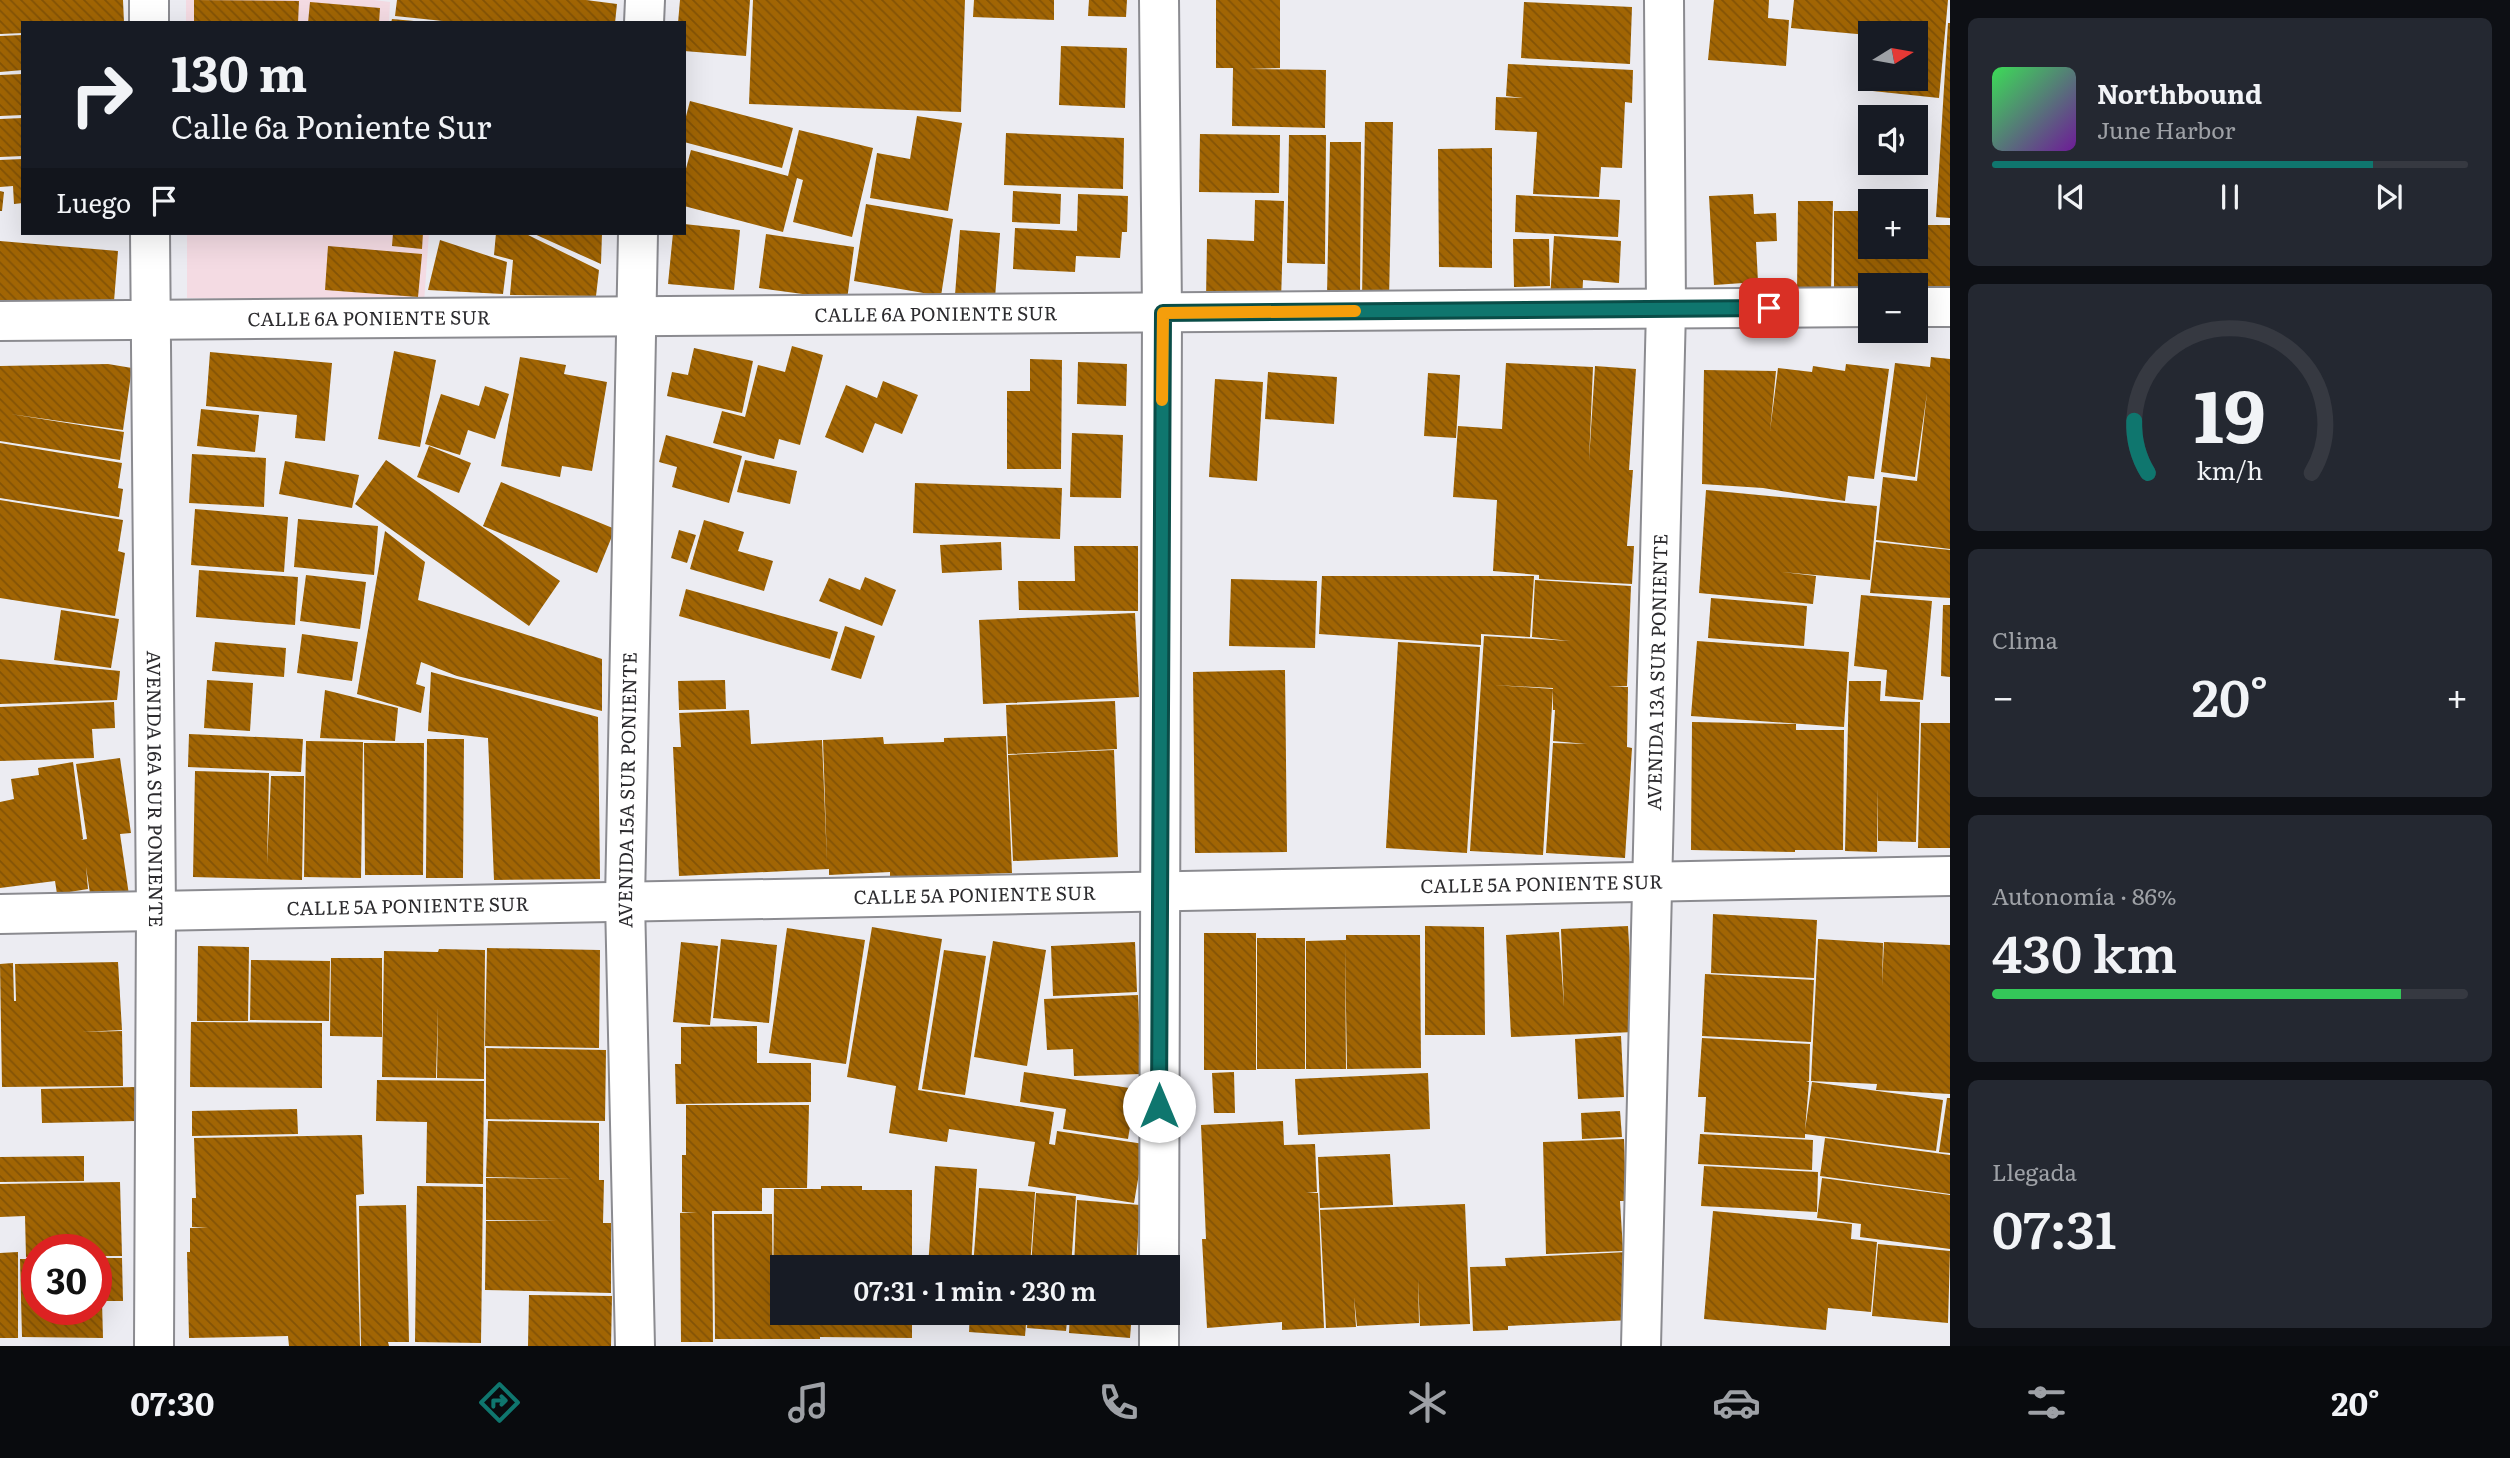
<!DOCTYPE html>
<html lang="es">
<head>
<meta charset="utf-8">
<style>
  body { margin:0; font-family:Literata,serif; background:#242831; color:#f1f3f6; height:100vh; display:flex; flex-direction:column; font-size:26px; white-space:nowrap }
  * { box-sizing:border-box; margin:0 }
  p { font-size:23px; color:#9ea1a6 }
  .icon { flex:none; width:38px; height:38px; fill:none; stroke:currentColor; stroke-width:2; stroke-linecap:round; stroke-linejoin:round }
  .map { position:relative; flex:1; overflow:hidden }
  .panel { display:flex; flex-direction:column; gap:18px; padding:18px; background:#0d0f14; width:560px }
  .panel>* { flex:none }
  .top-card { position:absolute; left:21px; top:21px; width:665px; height:214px; border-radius:0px; box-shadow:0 7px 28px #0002; background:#171b24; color:#f1f3f6; overflow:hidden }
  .needle { width:46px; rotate:79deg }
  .tools { position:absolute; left:1858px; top:21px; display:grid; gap:14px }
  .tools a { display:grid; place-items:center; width:70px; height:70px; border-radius:0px; background:#171b24; box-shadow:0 7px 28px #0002; font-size:35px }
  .speed { position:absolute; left:21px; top:1234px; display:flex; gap:14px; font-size:35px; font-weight:700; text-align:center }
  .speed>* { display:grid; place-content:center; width:91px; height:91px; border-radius:50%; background:#171b24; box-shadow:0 7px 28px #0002; line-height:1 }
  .speed .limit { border:10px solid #d22; background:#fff; color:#111 }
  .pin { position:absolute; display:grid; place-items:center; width:60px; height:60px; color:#fff; margin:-30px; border-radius:14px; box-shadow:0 4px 10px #0006 }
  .me { position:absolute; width:77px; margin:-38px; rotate:0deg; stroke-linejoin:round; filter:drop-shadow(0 0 5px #0008) }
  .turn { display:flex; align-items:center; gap:24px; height:147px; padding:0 35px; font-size:32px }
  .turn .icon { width:91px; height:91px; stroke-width:2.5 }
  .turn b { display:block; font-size:49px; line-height:60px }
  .then { display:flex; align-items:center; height:66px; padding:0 35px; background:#0003; gap:14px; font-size:26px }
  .big { font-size:52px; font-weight:600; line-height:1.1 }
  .panel .tile { flex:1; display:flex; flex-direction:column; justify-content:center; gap:10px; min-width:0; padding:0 24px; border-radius:10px; background:#242831 }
  .panel .dial { align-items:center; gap:0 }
  .dial svg { height:182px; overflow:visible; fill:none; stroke:#363941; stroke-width:7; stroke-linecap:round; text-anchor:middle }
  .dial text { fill:#f1f3f6; stroke:none }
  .song { display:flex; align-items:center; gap:21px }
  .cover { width:84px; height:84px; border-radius:10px; background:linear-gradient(135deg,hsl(130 70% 55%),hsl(280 70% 35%)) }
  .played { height:7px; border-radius:4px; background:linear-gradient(90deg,#0f766e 80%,#363941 80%) }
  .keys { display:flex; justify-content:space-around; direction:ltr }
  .heat { display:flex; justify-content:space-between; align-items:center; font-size:38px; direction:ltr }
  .charge { height:10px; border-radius:5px; background:linear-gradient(90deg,#34c759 86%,#363941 0) }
  .trip { position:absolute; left:770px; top:1255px; width:410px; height:70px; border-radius:0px; background:#171b24; box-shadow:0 7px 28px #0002; font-weight:600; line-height:70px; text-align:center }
  .dock { display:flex; height:112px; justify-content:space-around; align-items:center; background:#090b0e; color:#9ea1a6 }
  .dock .icon { width:49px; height:49px }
  .dock .on { color:#0f766e }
  .dock b { font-size:32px; color:#f1f3f6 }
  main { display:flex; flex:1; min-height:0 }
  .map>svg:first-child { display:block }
  .industrial { fill:#f4dbe3 }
  .building { fill:url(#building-back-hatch); fill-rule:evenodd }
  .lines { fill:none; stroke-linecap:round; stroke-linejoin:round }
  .minor-casing { stroke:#8b8b90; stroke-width:42 }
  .minor { stroke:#fff; stroke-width:38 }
  .route-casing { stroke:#0a4d48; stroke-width:18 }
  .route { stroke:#0f766e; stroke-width:12 }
  .slow { stroke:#f59e0b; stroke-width:12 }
  .labels { text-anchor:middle; stroke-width:7; stroke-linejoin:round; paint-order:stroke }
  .street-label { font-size:19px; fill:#2c2b2e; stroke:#f9f9fe }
</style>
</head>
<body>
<main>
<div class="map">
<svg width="1950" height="1346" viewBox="0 0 1950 1346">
  <defs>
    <pattern id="building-back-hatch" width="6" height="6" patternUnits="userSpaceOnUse" patternTransform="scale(1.75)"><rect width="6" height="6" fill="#a16504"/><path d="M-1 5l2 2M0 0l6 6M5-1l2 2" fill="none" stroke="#835306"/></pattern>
  </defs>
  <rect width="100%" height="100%" fill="#ececf2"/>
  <path class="industrial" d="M186 0H374L390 2 389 23H186Z
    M187 233H429L424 303 187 298Z"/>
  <path class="building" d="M0 0H123L124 23H23V33L0 34Z
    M194 0 299 1 298 23H194Z
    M397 0H586L617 4 615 23H462L395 16Z
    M680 0H750L746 56 684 51V23H678Z
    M753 0H965L961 112 749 104Z
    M974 0H1054V20L973 17Z
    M1089 0H1127L1126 17 1088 16Z
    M1216 0H1280V68L1249 69 1326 70 1325 128 1232 126 1233 68H1216Z
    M1714 0H1769L1768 18 1789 20 1786 66 1708 60Z
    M1794 0H1948L1939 98 1863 90 1868 35 1791 28ZM1871 33H1916V79H1871Z
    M310 2 380 8 379 23H308Z
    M1524 2 1632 7 1630 64 1521 58Z
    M392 19 414 21V23H391Z
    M1948 23H1950V218L1936 217Z
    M23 35V70L0 72V36Z
    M1061 46 1127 48 1125 108 1059 105Z
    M1508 64 1633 70 1632 103 1625 102 1622 168 1601 167 1599 197 1533 194 1537 132 1495 130 1496 97 1523 98 1506 96Z
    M23 74V115L0 116V75Z
    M690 101 793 128 782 168 684 142V124Z
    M917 116 962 123 948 211 870 198 877 153 910 159Z
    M23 118V156L0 157V119Z
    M1365 122H1393L1389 298H1362Z
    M799 130 873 148 852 237 793 222 803 180 797 178 783 232 684 206V176L691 150 788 176Z
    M1006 133 1124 138 1123 189 1004 185Z
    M1200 134 1280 135 1279 193 1199 192Z
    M1289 135H1326L1325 264 1287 263Z
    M1330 142H1361L1360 297 1327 296Z
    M1492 148V268L1439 267 1438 149Z
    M23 159V203L14 204 13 186 0 187V160Z
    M0 191 4 192 2 211H0Z
    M1013 191 1061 194 1060 224 1012 222Z
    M1078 194 1128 196 1127 232H1122L1120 258 1076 256 1075 272 1013 269 1015 228 1077 231Z
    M1753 194 1754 214 1776 213 1777 241 1756 242 1758 282 1714 285 1709 196Z
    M1516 195 1620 200 1618 237 1515 232Z
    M1255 200 1284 201 1281 301 1206 299 1207 239 1254 241Z
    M1798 201H1833L1831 293H1797Z
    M866 204 953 219 941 296 854 281Z
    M1834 211H1871V247H1916V214H1926V225H1950V301H1927V281H1873V285H1871V302L1834 301Z
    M684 224 740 230 734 290 668 284 673 233H684Z
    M960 230 1000 233 995 298 955 295Z
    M393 233H423L422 249 392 246Z
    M496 233H524L599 270 596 296 510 295 513 260 494 255Z
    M532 233H602L601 264Z
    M766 234 854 247 847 300 759 288Z
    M1554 236 1621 241 1619 283 1583 280 1582 302 1550 300Z
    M1513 239H1549L1550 286 1514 287Z
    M440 240 507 262 503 294 428 290Z
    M0 241 118 251 113 314 0 305Z
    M328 246 422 254 418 297 325 290Z
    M792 346 823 355 800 445 779 439 774 459 713 443 722 411 745 417 758 365 785 372Z
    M694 348 753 361 742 413 667 396 672 372 688 375Z
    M394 351 436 360 420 447 378 439Z
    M210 352 332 363 325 441 295 438 297 415 206 406Z
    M520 357 566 365 564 374 607 382 592 471 562 466 560 477 501 466Z
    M1931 357 1950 359V549L1876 540 1883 477 1917 481 1927 393 1915 477 1881 472 1895 363 1930 367Z
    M1030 359 1062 360 1061 469H1007V391H1030Z
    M1078 362 1127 364 1126 406 1077 404Z
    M1506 363 1593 367 1589 461 1595 366 1636 369 1629 470H1633L1627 546H1634L1632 584 1539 579V575L1493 571 1497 500 1453 497 1458 426 1502 429Z
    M108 364 132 368 123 430 10 414 124 432 120 460 0 441V366Z
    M1846 364 1889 369 1874 479 1848 476 1845 501 1763 488 1702 484 1704 370 1776 371 1770 431 1778 368 1812 372 1813 366 1845 371Z
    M1268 372 1337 377 1334 424 1265 419Z
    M1428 373 1460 375 1456 438 1424 436Z
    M1215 379 1263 382 1257 481 1209 477Z
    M883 381 918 395 902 434 875 423 863 453 825 437 846 385 877 398Z
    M485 386 509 394 495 439 468 430 460 455 425 444 441 394 479 406Z
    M201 409 259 415 255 452 197 446Z
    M1072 433 1123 435 1121 498 1070 497Z
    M666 435 742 456 729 503 672 487 677 467 659 462Z
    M0 443 122 463 118 488 123 489 119 517 0 498Z
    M429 446 471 463 459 493 417 477Z
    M192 454 266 458 264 507 189 503Z
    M386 460 560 581 529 626 355 504Z
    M745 460 797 471 790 504 737 492Z
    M285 461 359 475 352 508 279 494Z
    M501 482 615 529 597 573 483 526Z
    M915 483 1062 488 1060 539 913 533Z
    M1706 490 1877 506 1870 580 1782 572 1816 576 1813 604 1699 593Z
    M0 500 123 520 118 551 125 553 115 616 0 598Z
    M195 509 288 517 284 572 191 565Z
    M298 519 378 526 374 575 294 567Z
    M704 520 744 532 738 551 773 561 764 591 690 569Z
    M679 530 696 535 687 563 671 558Z
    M385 531 425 562 418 600 602 659V711L457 676 421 662 416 684 425 687 421 713 357 694Z
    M1001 542 1002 570 942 573 940 545Z
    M1876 542 1950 550V598L1870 593Z
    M1074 546H1138V611L1019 610 1018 581H1075Z
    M199 570 298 577 295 625 196 617Z
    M306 575 366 582 360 629 300 621Z
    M1322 576H1534L1530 637 1481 634V645L1319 634Z
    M865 577 896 590 882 626 819 601 829 578 860 590Z
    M1231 579 1317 581 1315 648 1229 646Z
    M1535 580 1631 586 1627 686H1608L1628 687 1627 747 1632 748 1625 858 1546 853 1553 743 1587 744 1553 741 1555 710H1553V681V688L1494 685 1553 689 1543 855 1470 851 1484 636 1570 641 1532 637Z
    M686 589 838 632 830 659 679 616Z
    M1861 595 1932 601 1923 700 1885 696 1887 670 1854 666Z
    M1711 598 1807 606 1804 646 1708 638Z
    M1943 605H1950V677L1941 676Z
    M61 610 119 619 111 668 54 660Z
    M1135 613 1139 697 983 704 979 620Z
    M845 626 875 636 861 679 831 670Z
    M302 634 358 642 352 681 297 673Z
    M1697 641 1849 652 1844 727 1691 716Z
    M215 642 286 648 284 677 212 671Z
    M1398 642 1480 647 1467 853 1386 848Z
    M0 659 120 671 117 700 0 704Z
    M1285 670 1287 852 1195 853 1193 672Z
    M431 672 598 717 600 879 494 880 488 738 428 731Z
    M207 680 253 683 250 731 204 728Z
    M725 680 726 709 679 710 678 681Z
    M1849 681H1881L1880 701 1920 702 1916 842 1878 841V788L1877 852 1845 851Z
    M325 690 398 708 395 741 320 738Z
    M1115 701 1117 749 1008 754 1006 705Z
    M114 702 115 728 92 729 94 758 0 761V707Z
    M749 710 751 744 822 740 827 863 823 740 883 737 884 744 944 742V738L1006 736 1012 873 890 877V872L829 875V869L679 876 673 747H681L679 713Z
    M1692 722 1796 724V730H1844L1843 850H1795V852L1691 850Z
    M1921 723H1950V848H1918Z
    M189 734 303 739 301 772 188 767Z
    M427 739H464L463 878H426Z
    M306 741 363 742 361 878 304 877Z
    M364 743H424L423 875H365Z
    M1114 750 1118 857 1013 861 1008 755Z
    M120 758 131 833 120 834 129 895 91 900 86 867 88 889 57 894 55 881 0 888V802L14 799 11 779 39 775 38 768 73 762 83 839 81 840 87 839 76 764Z
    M195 771 269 773 267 864 271 776H304L302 880 193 877Z
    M1713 914 1817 920 1814 978 1711 973Z
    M1425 926 1484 927 1485 1035H1425Z
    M1628 926 1634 1032 1511 1037 1506 935 1559 932 1564 1007 1561 929Z
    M872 927 942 939 918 1090 1054 1112 1049 1144 1055 1145 1057 1131 1144 1144 1134 1203 1028 1186 1035 1142 949 1129 947 1142 889 1133 896 1086 847 1077Z
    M787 928 865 940 846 1064 769 1053Z
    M1204 933H1256V1070H1204Z
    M1346 935H1420L1421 1068 1347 1069 1345 947 1346 1069H1306V941L1346 940Z
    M1257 938H1305V1069H1257Z
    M721 939 777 945 769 1023 713 1018Z
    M1818 939 1883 943 1882 986 1884 942 1950 945V1094L1876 1090 1877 1084 1811 1081Z
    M993 941 1046 950 1027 1066 974 1057Z
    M681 942 718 946 710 1025 673 1022Z
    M1135 942 1137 992 1053 996 1051 946Z
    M198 946 249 947 248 1021H197Z
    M487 948 600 950 599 1048 485 1046Z
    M439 949 485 950 484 1079 437 1078 438 1007 436 1078 382 1077 384 951 438 952Z
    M944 950 986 956 965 1095 922 1089Z
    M331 958H382V1037L330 1036Z
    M251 960 330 961 329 1021 250 1020Z
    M118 962 122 1030 82 1032 122 1031 123 1086 2 1087 0 964 13 963 14 1001H16L15 964Z
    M1705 974 1814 980 1811 1042 1702 1036Z
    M1138 995 1141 1074 1074 1076 1073 1049 1047 1050 1044 999Z
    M191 1022 322 1023V1088L190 1087Z
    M757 1026V1063H811V1102L676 1104 675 1064H681V1027Z
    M1621 1036 1624 1097 1578 1099 1575 1039Z
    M1702 1038 1810 1044 1809 1081H1806L1809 1082 1805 1130 1812 1082 1943 1100 1936 1151 1805 1134V1138L1704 1132 1706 1097H1698Z
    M486 1048 606 1050 605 1121 486 1119Z
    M1024 1072 1136 1089 1128 1139 1063 1129 1066 1109 1020 1102Z
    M1234 1072 1235 1113H1214L1212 1073Z
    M1428 1073 1430 1129 1298 1135 1295 1079Z
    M377 1080 484 1081 483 1184 426 1183 427 1122 376 1121Z
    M136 1087V1121L42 1123 41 1089Z
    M1947 1098H1950V1153L1939 1152Z
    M686 1105H809L807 1188H762V1211H712L713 1342H681L680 1213 697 1212H682V1155H686Z
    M297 1109 298 1134 192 1136V1111Z
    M1620 1111 1622 1137 1582 1139 1581 1113Z
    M488 1121 599 1123V1180H604L603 1223H611V1293L485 1290 486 1221H557L486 1220V1178L576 1179 486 1177Z
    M1283 1121 1284 1145 1315 1144 1317 1192 1306 1193H1318L1324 1328 1282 1330V1322L1207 1328 1202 1239H1206L1201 1125Z
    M1700 1134 1813 1140 1812 1170 1698 1164Z
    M362 1135 364 1194 356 1195 360 1346H289L288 1336 189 1338 187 1252H190V1228H208L192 1227V1198H196L194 1138Z
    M1825 1138 1950 1155V1194L1820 1176Z
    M1624 1139 1626 1201H1620L1623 1251 1546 1254 1543 1142Z
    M1390 1154 1393 1205 1320 1208 1318 1157Z
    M84 1156V1181L0 1182V1157Z
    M935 1166 977 1169 971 1267H928Z
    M1704 1166 1818 1172 1817 1212 1701 1206Z
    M1822 1178 1950 1195V1249L1860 1237 1861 1224 1817 1218Z
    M120 1182 122 1256H96V1250H37V1257H26L25 1216 0 1217V1184Z
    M417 1186 483 1187 481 1343 415 1342Z
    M821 1186H862V1190H912V1267H782V1312H912V1338L820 1337V1339H715L714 1214H772L773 1310 774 1189H821Z
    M979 1188 1035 1192 1030 1267H973Z
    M1036 1193 1076 1196 1071 1267H1031Z
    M1077 1200 1140 1205 1136 1264 1084 1261 1125 1265V1267H1074Z
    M1465 1204 1470 1324 1420 1326 1418 1279 1419 1323 1357 1326 1354 1297 1356 1327 1326 1328 1320 1210Z
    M406 1205 409 1342H388L389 1346H361L359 1206Z
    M1713 1211 1852 1224 1851 1239 1877 1242 1871 1312 1828 1308 1826 1330 1704 1319Z
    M1878 1244 1950 1251 1948 1323 1872 1316Z
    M18 1252V1338H0V1253Z
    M1628 1252 1631 1320 1508 1326V1330L1473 1331 1470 1267 1506 1266 1505 1258Z
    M96 1258H122L123 1301H102L103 1338 22 1337 20 1259H37V1309H96Z
    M529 1295 612 1296 611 1346H528Z
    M970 1312H1027L1025 1336 969 1332Z
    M1028 1312H1068L1066 1331 1027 1328Z
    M1070 1312H1132L1130 1338 1069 1333Z"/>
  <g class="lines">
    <g class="minor-casing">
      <g id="minor">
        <path d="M149 0V23"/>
        <path d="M644 23 645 0"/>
        <path id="s1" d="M150 233 156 911 154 1346"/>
        <path d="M1916 307H1950"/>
        <path id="s2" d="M0 321 1871 307"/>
        <path id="s3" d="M0 914 1950 876"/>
        <path d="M1159 1267 1162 313 1159 0"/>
        <path id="s4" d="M635 1346 625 901 638 233"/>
        <path d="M1159 1346V1312"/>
        <path id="s5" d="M1641 1346 1666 309 1664 0"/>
      </g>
    </g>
    <use href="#minor" class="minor"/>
  </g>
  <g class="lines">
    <g class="route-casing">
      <path id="route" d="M1159 1106 1163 313 1769 308"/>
    </g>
    <use href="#route" class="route"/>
    <path class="slow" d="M1162 400 1163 313 1355 311"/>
  </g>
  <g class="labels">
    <g class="street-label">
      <text dy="7" stroke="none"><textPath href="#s2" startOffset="936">CALLE 6A PONIENTE SUR</textPath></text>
      <text dy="7" stroke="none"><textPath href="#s2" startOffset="369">CALLE 6A PONIENTE SUR</textPath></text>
      <text dy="7" stroke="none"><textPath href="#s5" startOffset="674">AVENIDA 13A SUR PONIENTE</textPath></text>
      <text dy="7" stroke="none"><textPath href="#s1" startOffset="556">AVENIDA 16A SUR PONIENTE</textPath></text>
      <text dy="7" stroke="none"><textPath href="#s4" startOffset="556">AVENIDA 15A SUR PONIENTE</textPath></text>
      <text dy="7" stroke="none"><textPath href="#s3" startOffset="1542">CALLE 5A PONIENTE SUR</textPath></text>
      <text dy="7" stroke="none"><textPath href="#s3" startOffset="975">CALLE 5A PONIENTE SUR</textPath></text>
      <text dy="7" stroke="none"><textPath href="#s3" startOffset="408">CALLE 5A PONIENTE SUR</textPath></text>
    </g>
  </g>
</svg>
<div class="tools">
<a><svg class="needle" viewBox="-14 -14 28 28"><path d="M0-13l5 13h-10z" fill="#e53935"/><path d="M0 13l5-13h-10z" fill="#9ea1a6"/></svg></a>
<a><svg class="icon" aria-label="sound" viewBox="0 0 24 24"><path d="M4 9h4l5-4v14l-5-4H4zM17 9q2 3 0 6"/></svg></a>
<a>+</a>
<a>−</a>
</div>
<div class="speed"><div class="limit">30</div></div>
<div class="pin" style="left:1769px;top:308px;background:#d93025"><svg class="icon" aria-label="arrive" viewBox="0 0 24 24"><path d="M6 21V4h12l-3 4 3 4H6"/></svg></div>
<svg class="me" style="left:1159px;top:1106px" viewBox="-20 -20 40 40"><circle r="19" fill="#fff"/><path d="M0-13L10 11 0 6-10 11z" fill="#0f766e"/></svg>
<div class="trip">07:31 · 1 min · 230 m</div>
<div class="top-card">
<div class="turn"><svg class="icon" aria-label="right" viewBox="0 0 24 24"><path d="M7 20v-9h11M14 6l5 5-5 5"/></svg><div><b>130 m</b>Calle 6a Poniente Sur</div></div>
<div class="then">Luego<svg class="icon" aria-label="arrive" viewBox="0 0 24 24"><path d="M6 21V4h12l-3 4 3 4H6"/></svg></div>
</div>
</div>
<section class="panel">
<div class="tile">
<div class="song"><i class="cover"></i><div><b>Northbound</b><p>June Harbor</p></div></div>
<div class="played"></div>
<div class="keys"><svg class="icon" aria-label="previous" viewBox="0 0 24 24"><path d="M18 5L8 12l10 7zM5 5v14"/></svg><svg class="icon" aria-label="pause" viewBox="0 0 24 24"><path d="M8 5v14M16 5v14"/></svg><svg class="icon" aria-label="next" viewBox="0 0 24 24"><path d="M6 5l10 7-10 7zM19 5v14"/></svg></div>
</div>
<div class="tile dial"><svg viewBox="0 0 100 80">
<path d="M14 69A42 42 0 1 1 86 69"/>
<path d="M14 69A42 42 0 0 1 8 46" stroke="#0f766e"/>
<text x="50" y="56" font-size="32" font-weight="700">19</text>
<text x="50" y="72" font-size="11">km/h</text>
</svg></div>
<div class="tile"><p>Clima</p>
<div class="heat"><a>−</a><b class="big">20°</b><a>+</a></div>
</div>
<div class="tile"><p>Autonomía · 86%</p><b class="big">430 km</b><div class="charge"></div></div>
<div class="tile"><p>Llegada</p><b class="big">07:31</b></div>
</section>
</main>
<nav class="dock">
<b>07:30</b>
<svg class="icon on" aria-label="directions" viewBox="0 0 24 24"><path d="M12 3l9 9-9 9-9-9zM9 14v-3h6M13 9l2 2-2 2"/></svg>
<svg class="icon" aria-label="music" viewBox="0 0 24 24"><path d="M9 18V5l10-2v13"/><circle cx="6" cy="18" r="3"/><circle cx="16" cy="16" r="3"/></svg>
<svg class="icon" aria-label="phone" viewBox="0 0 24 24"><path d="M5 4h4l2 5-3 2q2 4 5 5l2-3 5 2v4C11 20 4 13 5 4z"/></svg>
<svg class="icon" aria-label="climate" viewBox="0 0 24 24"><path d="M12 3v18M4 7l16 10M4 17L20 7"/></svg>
<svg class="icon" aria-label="car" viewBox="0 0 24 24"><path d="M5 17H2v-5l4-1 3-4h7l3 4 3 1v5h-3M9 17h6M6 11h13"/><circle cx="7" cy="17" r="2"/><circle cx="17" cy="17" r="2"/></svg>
<svg class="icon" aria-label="filters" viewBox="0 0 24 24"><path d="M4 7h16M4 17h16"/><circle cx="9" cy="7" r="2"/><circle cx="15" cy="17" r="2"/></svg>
<b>20°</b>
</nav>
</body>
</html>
